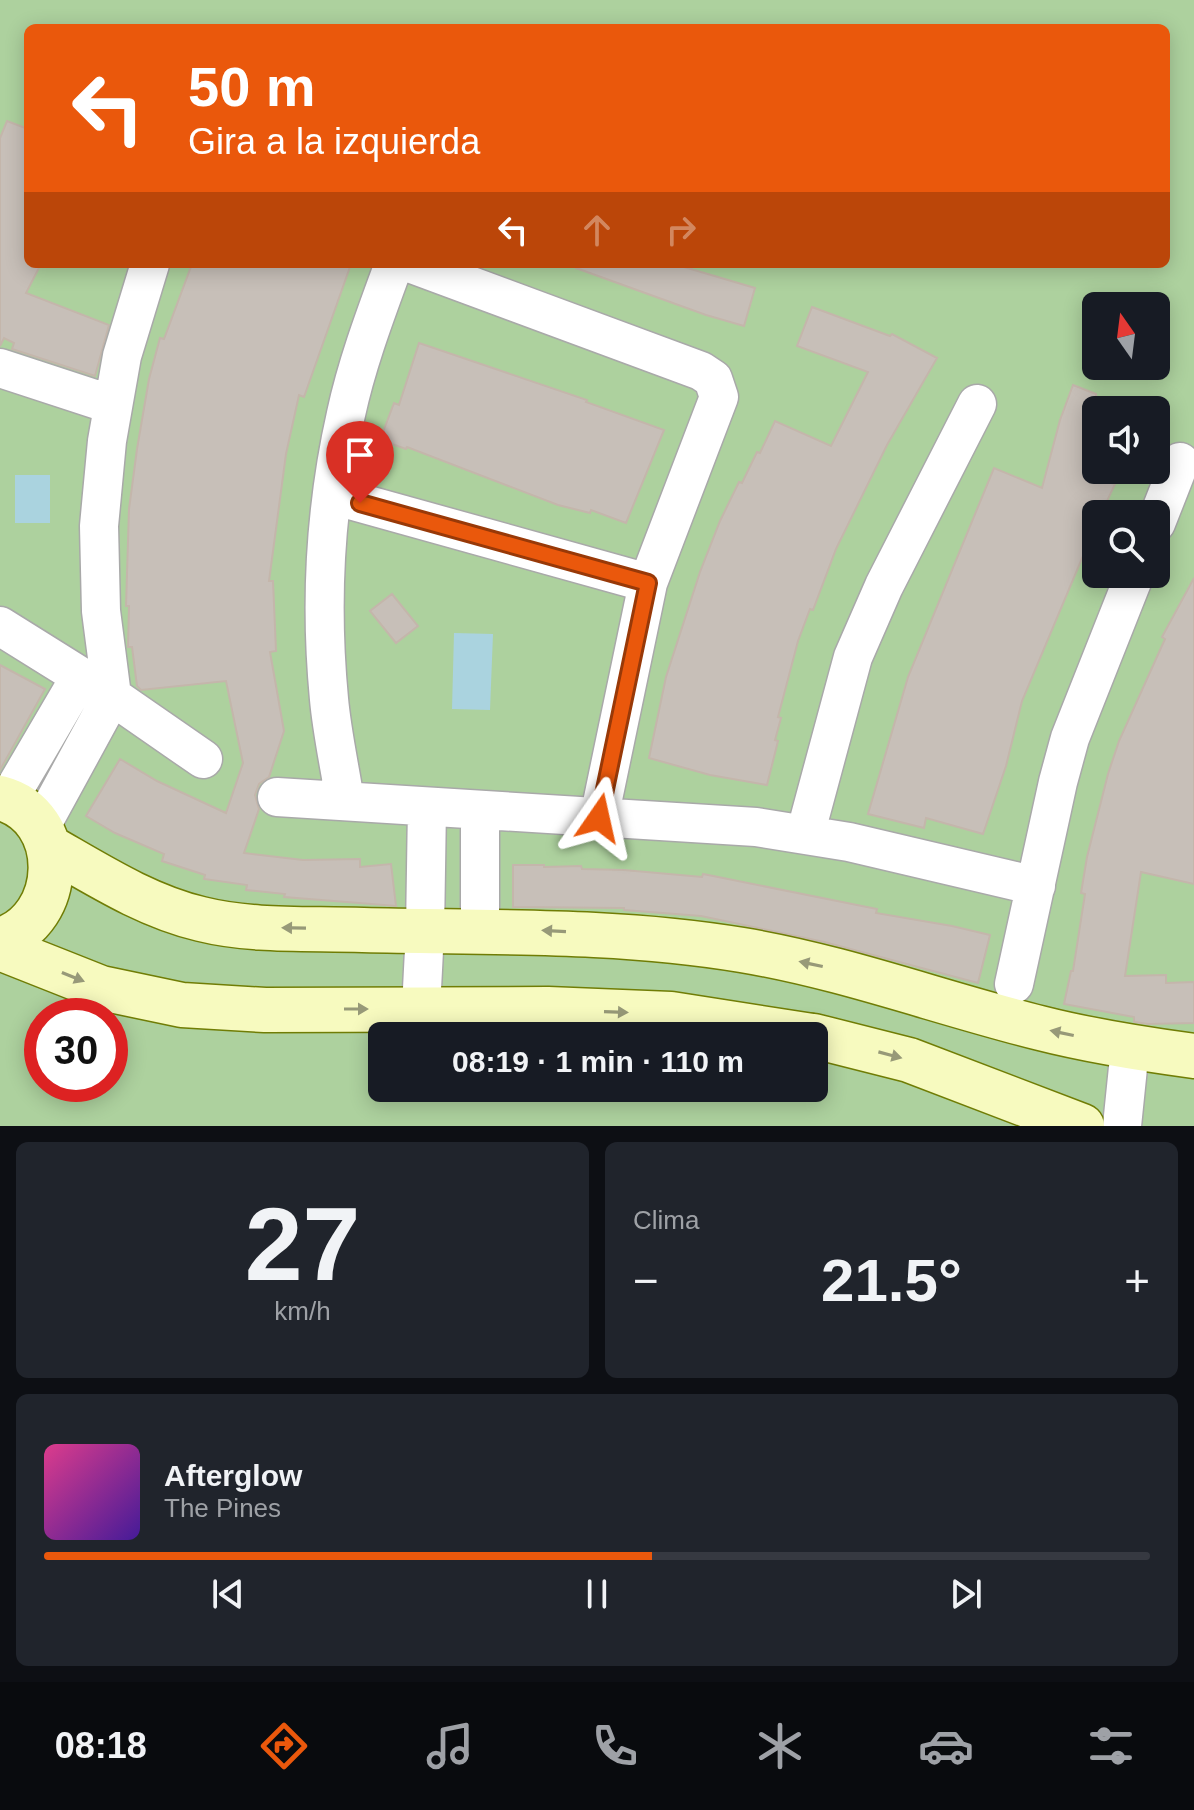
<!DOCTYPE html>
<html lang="es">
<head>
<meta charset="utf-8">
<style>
  body { margin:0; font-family:Helvetica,sans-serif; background:#20242c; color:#f1f3f6; height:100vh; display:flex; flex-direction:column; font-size:30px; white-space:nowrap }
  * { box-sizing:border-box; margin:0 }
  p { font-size:26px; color:#9ea1a6 }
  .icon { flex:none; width:44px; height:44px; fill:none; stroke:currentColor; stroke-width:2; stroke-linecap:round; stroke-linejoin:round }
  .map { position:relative; height:1126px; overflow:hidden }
  .panel { display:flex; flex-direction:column; gap:16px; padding:16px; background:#0d0f14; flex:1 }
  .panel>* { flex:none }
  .guide { position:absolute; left:24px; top:24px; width:1146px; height:244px; border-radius:12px; box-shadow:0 4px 20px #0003; background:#ea580c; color:#fff; overflow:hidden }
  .needle { width:52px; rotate:346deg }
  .fabs { position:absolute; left:1082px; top:292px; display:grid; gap:16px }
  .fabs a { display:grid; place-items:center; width:88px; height:88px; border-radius:12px; background:#171b24; box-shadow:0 4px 20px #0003; font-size:40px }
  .speed { position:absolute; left:24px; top:998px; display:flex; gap:16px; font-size:40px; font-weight:700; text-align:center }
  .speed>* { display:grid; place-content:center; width:104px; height:104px; border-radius:50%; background:#171b24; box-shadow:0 4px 20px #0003; line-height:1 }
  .speed .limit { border:12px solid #d22; background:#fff; color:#111 }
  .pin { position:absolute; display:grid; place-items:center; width:68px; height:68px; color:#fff; margin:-82px -34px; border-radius:50% 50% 50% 0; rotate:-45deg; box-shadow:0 0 8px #0007 }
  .pin .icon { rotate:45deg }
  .me { position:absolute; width:88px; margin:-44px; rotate:11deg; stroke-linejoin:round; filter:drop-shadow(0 0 6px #0008) }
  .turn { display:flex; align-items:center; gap:28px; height:168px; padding:0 32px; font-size:36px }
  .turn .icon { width:104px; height:104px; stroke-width:2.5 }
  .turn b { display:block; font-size:56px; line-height:68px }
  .lanes { display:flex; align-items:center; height:76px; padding:0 32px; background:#0003; justify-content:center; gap:40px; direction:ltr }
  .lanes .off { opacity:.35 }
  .big { font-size:60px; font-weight:600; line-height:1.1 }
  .panel .card { flex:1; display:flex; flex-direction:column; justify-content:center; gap:12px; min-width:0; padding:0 28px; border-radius:12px; background:#20242c }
  .panel .dial { align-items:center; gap:0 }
  .dial b { font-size:104px; line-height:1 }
  .song { display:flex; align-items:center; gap:24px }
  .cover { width:96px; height:96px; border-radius:12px; background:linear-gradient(135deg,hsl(330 70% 55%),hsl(260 70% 35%)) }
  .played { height:8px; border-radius:4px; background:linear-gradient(90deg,#ea580c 55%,#363941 55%) }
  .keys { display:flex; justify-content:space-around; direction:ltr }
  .heat { display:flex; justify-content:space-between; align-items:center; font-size:44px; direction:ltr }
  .panel .tiles { flex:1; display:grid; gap:16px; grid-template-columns:1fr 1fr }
  .card:last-child { grid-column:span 2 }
  .trip { position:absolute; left:368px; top:1022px; width:460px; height:80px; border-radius:12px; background:#171b24; box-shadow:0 4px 20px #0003; font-weight:600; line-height:80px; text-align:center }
  .menu { display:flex; height:128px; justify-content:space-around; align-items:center; background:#090b0e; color:#9ea1a6 }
  .menu .icon { width:56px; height:56px }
  .menu .current { color:#ea580c }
  .menu b { font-size:36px; color:#f1f3f6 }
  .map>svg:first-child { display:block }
  .forest { fill:#add19e; fill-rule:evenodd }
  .water { fill:#aad3df }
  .building { fill:#c7bfb8; stroke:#c4b6ab; stroke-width:2 }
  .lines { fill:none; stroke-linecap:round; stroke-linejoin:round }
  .street-casing { stroke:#a9a9a9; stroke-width:41 }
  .secondary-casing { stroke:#707d05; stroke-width:47 }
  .street { stroke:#fff; stroke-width:38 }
  .secondary { stroke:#f7fabf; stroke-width:44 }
  .oneway { fill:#979978 }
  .route-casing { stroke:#983908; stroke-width:20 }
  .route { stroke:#ea580c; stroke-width:14 }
</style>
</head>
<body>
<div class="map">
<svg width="1194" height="1126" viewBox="0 0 1194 1126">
  <rect width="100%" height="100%" fill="#f2efe9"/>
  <path class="forest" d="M0 0H1194V1126H0ZM28 28H1166V264H28ZM1096 306H1156V366H1096ZM1096 410H1156V470H1096ZM1096 514H1156V574H1096ZM42 1016H110V1084H42ZM382 1036H814V1088H382Z"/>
  <path class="water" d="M15 475H50V523H15Z
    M454 633 493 634 490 710 452 709Z"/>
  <path class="building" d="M7 121 28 129V264H41L26 293 109 325 95 376 12 349 14 343 4 338 0 346V138Z
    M192 264H351L304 397 299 395 286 454 269 581H273L276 651 270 652 284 731 269 777 259 784 255 795 259 809 244 853 303 860 360 859V867L391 864 396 906 284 897 285 894 246 890 247 885 204 879 205 875 162 861 164 854 115 833 86 816 120 759 157 781 226 813 243 763 226 681 141 690 137 686 132 647H128L129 606H126L129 509 137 449 149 379 160 338 164 339Z
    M577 264H674L755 288 744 326 706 315 576 268Z
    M812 307 890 336 892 334 937 358 887 445 836 549 813 610 810 609 798 641 778 717 781 718 775 740 778 741 767 785 710 775 649 758 666 677 700 572 720 521 739 482 742 483 757 452 760 453 775 421 831 446 868 372 797 346Z
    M419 343 587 400 586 402 664 430 626 523 591 510 590 513 558 505 407 447 406 449 380 440 394 403 399 405Z
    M1073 385 1096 394V470H1100L1098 479 1115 484 1101 514H1096V525L1022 701 1006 766 983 834 926 818 924 828 868 814 908 677 994 468 1042 488 1060 420Z
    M1194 578V884L1141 872 1125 976 1166 975V983L1194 982V1023L1148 1024 1134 1022V1017L1064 1004 1071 971H1073L1085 894 1081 893 1087 857 1108 774 1119 741 1165 639 1162 637Z
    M392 594 418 626 396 643 370 611Z
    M0 665 45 689 0 770Z
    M513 865H544V867L581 866 582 869 624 870 702 877 703 874 877 909 876 913 952 926 990 935 978 983 824 942 701 916 624 910V908L513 907Z"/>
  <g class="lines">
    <g class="street-casing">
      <path id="street" d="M412 264 701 371 713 379 719 397 648 583 599 818
        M0 368 113 405
        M332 495 648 583
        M1156 523 1180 462
        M0 626 112 696 203 759
        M277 797 756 827 849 842 1036 886
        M8 800 80 677
        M345 801C340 768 332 733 329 699 320 605 325 507 346 414 357 363 376 313 394 264
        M40 828 112 696 101 611 99 526 107 441 122 356 150 264
        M805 835 853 657 884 586 977 404
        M480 931V810
        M1014 984 1058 782 1070 738 1135 574
        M421 1008 425 931 427 807
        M1122 1126 1130 1048"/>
    </g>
    <g class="secondary-casing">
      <path id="secondary" d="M0 798C69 816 66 920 0 940
        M49 847C98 875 146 906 201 919 253 932 310 928 363 930 490 933 617 929 742 950 844 967 940 1003 1040 1028 1091 1041 1142 1049 1194 1056
        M0 948 101 988 182 1005 265 1010 548 1009 671 1014 812 1036
        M814 1036 909 1060 1082 1126"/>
    </g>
    <use href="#street" class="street"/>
    <use href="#secondary" class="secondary"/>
  </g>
  <defs><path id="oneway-solid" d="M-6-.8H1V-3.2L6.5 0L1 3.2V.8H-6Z" transform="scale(2)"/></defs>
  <g class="oneway">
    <use href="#oneway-solid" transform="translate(294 928) rotate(-179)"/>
    <use href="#oneway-solid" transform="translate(554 931) rotate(-177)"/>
    <use href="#oneway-solid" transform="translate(811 964) rotate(-168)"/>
    <use href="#oneway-solid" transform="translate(73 977) rotate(22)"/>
    <use href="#oneway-solid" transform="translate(356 1009)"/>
    <use href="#oneway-solid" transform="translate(616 1012) rotate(2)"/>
    <use href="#oneway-solid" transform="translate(1062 1033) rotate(-168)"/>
    <use href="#oneway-solid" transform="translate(890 1055) rotate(15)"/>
  </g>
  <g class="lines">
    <g class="route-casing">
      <path id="route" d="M360 503 648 583 599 818"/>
    </g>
    <use href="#route" class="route"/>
  </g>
</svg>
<div class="fabs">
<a><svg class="needle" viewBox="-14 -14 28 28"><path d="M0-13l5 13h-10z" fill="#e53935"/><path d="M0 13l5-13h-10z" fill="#9ea1a6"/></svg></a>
<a><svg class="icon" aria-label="sound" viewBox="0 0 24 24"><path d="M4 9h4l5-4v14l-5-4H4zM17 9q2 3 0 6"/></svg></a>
<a><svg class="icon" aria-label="search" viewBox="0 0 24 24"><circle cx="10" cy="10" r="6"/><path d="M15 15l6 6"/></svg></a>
</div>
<div class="speed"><div class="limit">30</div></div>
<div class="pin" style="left:360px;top:503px;background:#d93025"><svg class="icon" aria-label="arrive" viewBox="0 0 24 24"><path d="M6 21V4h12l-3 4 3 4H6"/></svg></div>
<svg class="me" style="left:599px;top:818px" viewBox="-20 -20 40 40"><path d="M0-17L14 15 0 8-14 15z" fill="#ea580c" stroke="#fff" stroke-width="4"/></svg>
<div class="trip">08:19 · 1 min · 110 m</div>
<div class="guide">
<div class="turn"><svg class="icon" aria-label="left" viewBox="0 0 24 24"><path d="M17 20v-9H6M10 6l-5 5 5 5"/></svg><div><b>50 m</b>Gira a la izquierda</div></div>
<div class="lanes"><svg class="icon" aria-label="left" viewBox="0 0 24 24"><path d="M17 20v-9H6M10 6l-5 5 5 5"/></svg><svg class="icon off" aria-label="ahead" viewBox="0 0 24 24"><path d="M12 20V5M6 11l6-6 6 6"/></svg><svg class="icon off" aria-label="right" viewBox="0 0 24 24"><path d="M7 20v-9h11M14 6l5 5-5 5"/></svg></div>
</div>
</div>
<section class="panel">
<div class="tiles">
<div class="card dial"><b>27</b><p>km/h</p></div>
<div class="card"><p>Clima</p>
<div class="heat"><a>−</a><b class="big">21.5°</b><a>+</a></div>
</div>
<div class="card">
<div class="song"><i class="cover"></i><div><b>Afterglow</b><p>The Pines</p></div></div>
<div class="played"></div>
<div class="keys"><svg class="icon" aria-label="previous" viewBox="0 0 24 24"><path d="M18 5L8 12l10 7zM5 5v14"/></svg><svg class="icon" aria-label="pause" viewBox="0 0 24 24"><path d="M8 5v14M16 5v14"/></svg><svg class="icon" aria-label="next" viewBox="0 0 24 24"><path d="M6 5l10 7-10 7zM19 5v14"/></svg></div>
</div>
</div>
</section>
<nav class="menu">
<b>08:18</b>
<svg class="icon current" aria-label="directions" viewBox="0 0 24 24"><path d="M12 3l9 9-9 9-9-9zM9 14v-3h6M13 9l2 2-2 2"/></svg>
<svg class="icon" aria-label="music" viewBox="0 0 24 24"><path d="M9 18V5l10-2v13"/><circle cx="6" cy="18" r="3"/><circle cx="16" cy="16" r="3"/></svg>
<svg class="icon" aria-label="phone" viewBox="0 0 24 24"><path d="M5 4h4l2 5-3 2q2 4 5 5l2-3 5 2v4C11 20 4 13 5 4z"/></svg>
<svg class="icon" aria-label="climate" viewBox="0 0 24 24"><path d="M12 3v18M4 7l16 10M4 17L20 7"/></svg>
<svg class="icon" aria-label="car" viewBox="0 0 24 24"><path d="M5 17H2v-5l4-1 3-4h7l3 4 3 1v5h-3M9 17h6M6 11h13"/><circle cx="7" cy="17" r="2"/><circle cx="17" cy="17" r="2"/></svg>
<svg class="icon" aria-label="filters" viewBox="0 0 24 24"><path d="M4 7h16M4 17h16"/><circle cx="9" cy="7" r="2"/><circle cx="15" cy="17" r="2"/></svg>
</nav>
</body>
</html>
